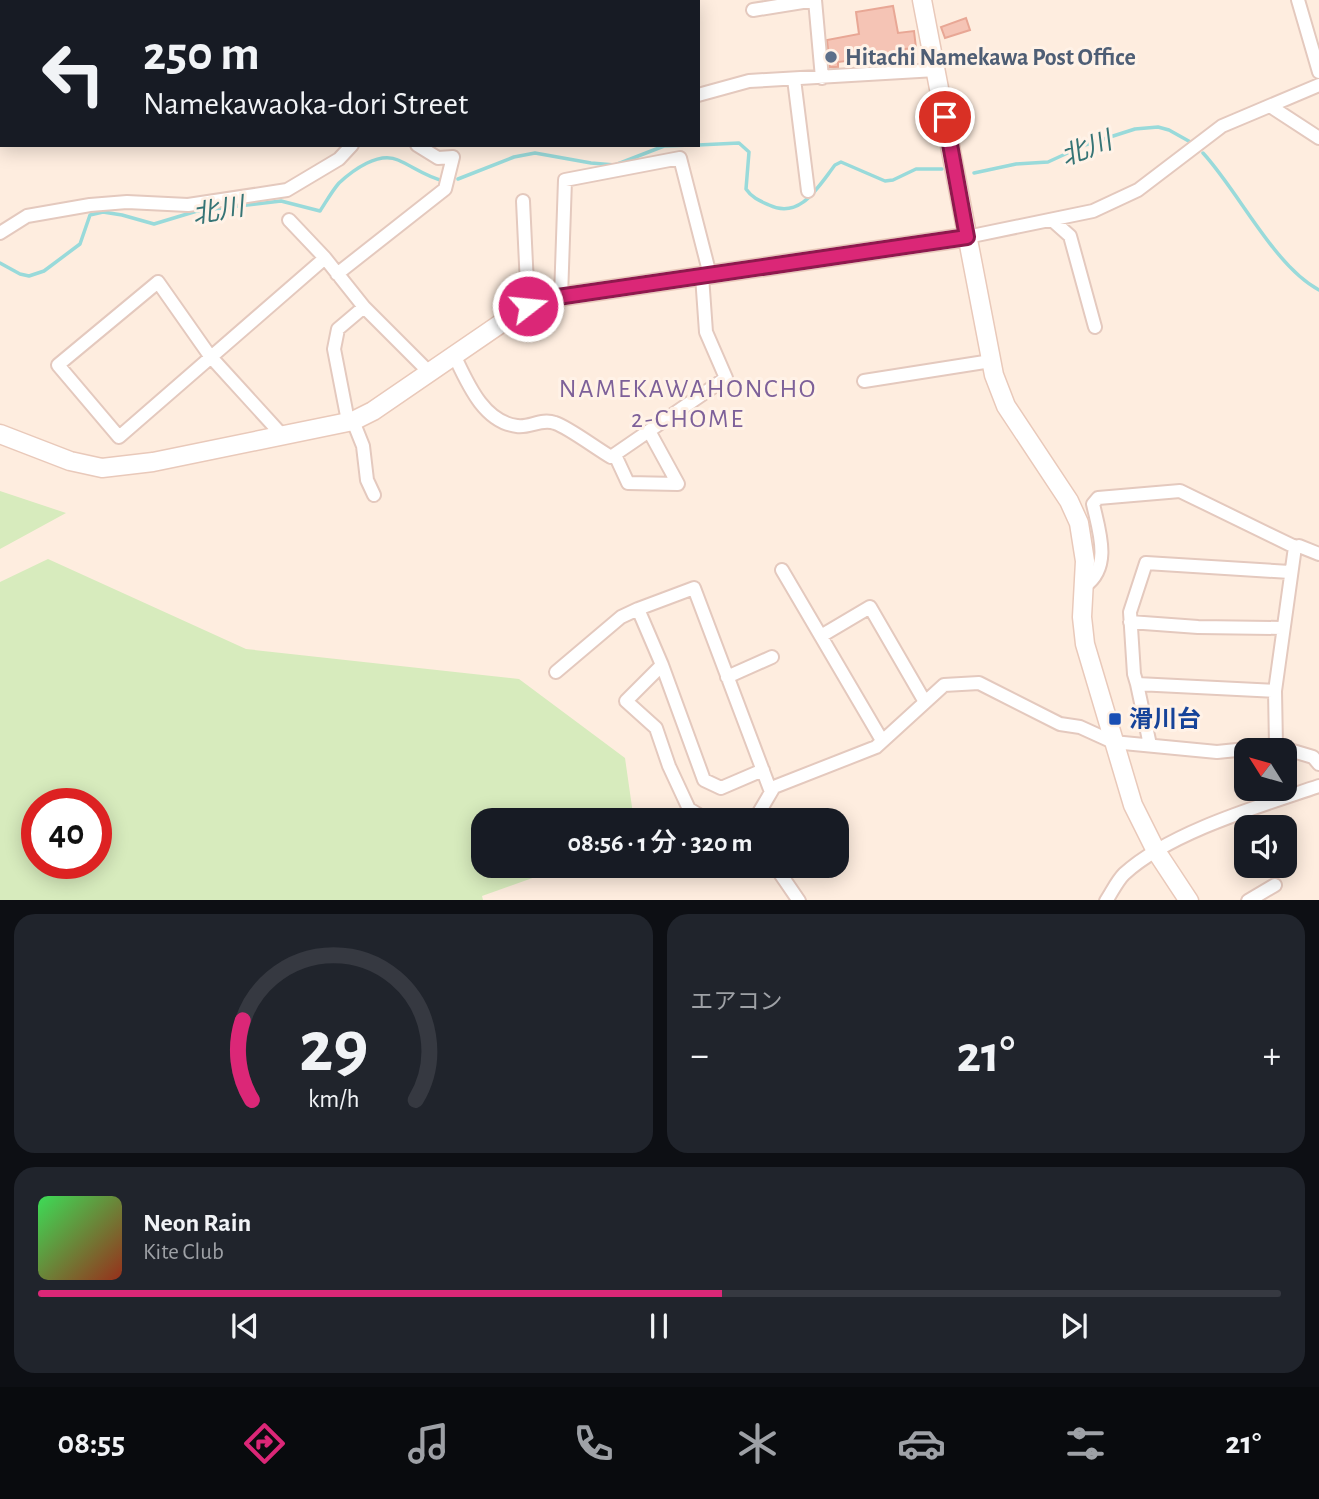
<!DOCTYPE html>
<html lang="ja">
<head>
<meta charset="utf-8">
<style>
  body { margin:0; font-family:"Alegreya Sans","Noto Sans JP",sans-serif; background:#20242c; color:#f1f3f6; height:100vh; display:flex; flex-direction:column; font-size:26px; white-space:nowrap }
  * { box-sizing:border-box; margin:0 }
  p { font-size:23px; color:#9ea1a6 }
  .icon { flex:none; width:38px; height:38px; fill:none; stroke:currentColor; stroke-width:2; stroke-linecap:round; stroke-linejoin:round }
  .map { position:relative; height:900px; overflow:hidden }
  .panel { display:flex; flex-direction:column; gap:14px; padding:14px; background:#0d0f14; flex:1 }
  .panel>* { flex:none }
  .guide { position:absolute; left:0px; top:0px; width:700px; height:147px; box-shadow:0 4px 18px #0003; background:#171b24; color:#f1f3f6; overflow:hidden }
  .needle { width:46px; rotate:307deg }
  .buttons { position:absolute; left:1234px; top:738px; display:grid; gap:14px }
  .buttons a { display:grid; place-items:center; width:63px; height:63px; border-radius:14px; background:#171b24; box-shadow:0 4px 18px #0003; font-size:35px }
  .speed { position:absolute; left:21px; top:788px; display:flex; gap:14px; font-size:35px; font-weight:700; text-align:center }
  .speed>* { display:grid; place-content:center; width:91px; height:91px; border-radius:50%; background:#171b24; box-shadow:0 4px 18px #0003; line-height:1 }
  .speed .limit { border:10px solid #d22; background:#fff; color:#111 }
  .pin { position:absolute; display:grid; place-items:center; width:60px; height:60px; color:#fff; margin:-30px; border:4px solid #fff; border-radius:50%; box-shadow:0 2px 7px #0007 }
  .me { position:absolute; width:77px; margin:-38px; rotate:74deg; stroke-linejoin:round; filter:drop-shadow(0 0 5px #0008) }
  .turn { display:flex; align-items:center; gap:24px; height:147px; padding:0 28px; font-size:32px }
  .turn .icon { width:91px; height:91px; stroke-width:2.5 }
  .turn b { display:block; font-size:49px; line-height:60px }
  .big { font-size:52px; font-weight:600; line-height:1.1 }
  .panel .card { flex:1; display:flex; flex-direction:column; justify-content:center; gap:10px; min-width:0; padding:0 24px; border-radius:21px; background:#20242c }
  .panel .dial { align-items:center; gap:0 }
  .dial svg { height:182px; overflow:visible; fill:none; stroke:#363941; stroke-width:7; stroke-linecap:round; text-anchor:middle }
  .dial text { fill:#f1f3f6; stroke:none }
  .song { display:flex; align-items:center; gap:21px }
  .cover { width:84px; height:84px; border-radius:10px; background:linear-gradient(135deg,hsl(130 70% 55%),hsl(10 70% 35%)) }
  .played { height:7px; border-radius:4px; background:linear-gradient(90deg,#db2777 55%,#363941 55%) }
  .keys { display:flex; justify-content:space-around; direction:ltr }
  .heat { display:flex; justify-content:space-between; align-items:center; font-size:38px; direction:ltr }
  .panel .tiles { flex:1; display:grid; gap:14px; grid-template-columns:1fr 1fr }
  .card:last-child { grid-column:span 2 }
  .trip { position:absolute; left:471px; top:808px; width:378px; height:70px; border-radius:21px; background:#171b24; box-shadow:0 4px 18px #0003; font-weight:600; line-height:70px; text-align:center }
  .tab-bar { display:flex; height:112px; justify-content:space-around; align-items:center; background:#090b0e; color:#9ea1a6 }
  .tab-bar .icon { width:49px; height:49px }
  .tab-bar .current { color:#db2777 }
  .tab-bar b { font-size:32px; color:#f1f3f6 }
  .map>svg:first-child { display:block }
  .green { fill:#d7ebbd; fill-rule:evenodd }
  .lines { fill:none; stroke-linecap:round; stroke-linejoin:round }
  .stream { stroke:#99dada; stroke-width:3.5 }
  .building { fill:#f5c4b5; stroke:#e8a795; stroke-width:2 }
  .street-casing { stroke:#e4c9be; stroke-width:16 }
  .secondary-casing { stroke:#e9c9ba; stroke-width:21 }
  .street { stroke:#fff; stroke-width:12 }
  .secondary { stroke:#fff; stroke-width:18 }
  .route-casing { stroke:#8e194d; stroke-width:18 }
  .route { stroke:#db2777; stroke-width:12 }
  .service-dot { fill:#5c6f8a; stroke:#fff2e7; stroke-width:2.5 }
  .transit-dot { fill:#1a4fb4; stroke:#fff2e7; stroke-width:2.5 }
  .labels { text-anchor:middle; stroke-width:6; stroke-linejoin:round; paint-order:stroke }
  .service-label { font-size:24px; font-weight:bold; fill:#4e5e75; stroke:#fff2e7; text-anchor:start }
  .transit-label { font-size:24px; font-weight:bold; fill:#164399; stroke:#fff2e7; text-anchor:start }
  .water-label { font-size:26px; font-style:italic; fill:#367475; stroke:#fff2e7 }
  .neighbourhood-label { font-size:26px; letter-spacing:2px; fill:#7d6099; stroke:#fff2e7 }
</style>
</head>
<body>
<div class="map">
<svg width="1319" height="901" viewBox="0 0 1319 901">
  <rect width="100%" height="100%" fill="#feeddf"/>
  <path class="green" d="M0 491 66 513 0 549Z
    M48 559 246 649 519 679 625 758 634 821H483V866H566L482 896 483 900H0V582ZM37 803H96V863H37Z"/>
  <g class="lines">
    <path class="stream" d="M698 145 739 143 749 152 746 189C752 198 760 201 769 205 800 220 818 187 835 165L841 162 885 181 893 180 916 169H942
      M1203 153C1239 192 1274 266 1319 290
      M974 173 1016 164 1048 162 1085 145 1135 129 1158 127 1169 130 1194 144
      M458 179 514 157 535 153 591 163 615 165 664 146 692 145
      M0 263 20 274 29 276 44 271 80 244 90 215 103 212 122 215 154 224 197 211 281 201 320 211C326 202 332 191 339 183 353 170 379 151 398 160 414 167 426 177 444 181"/>
  </g>
  <path class="building" d="M893 6 898 33 914 31 916 48 905 49V53L838 62V67H830L827 40 859 34 856 12Z
    M966 18 970 30 945 38 941 27Z"/>
  <g class="lines">
    <g class="street-casing">
      <path id="street" d="M403 0 404 2
        M1298 0 1319 72
        M310 2 314 0
        M753 10 815 0 822 78
        M794 79 808 191
        M0 85H2
        M698 95 749 81 936 70
        M1270 106 1319 138
        M523 201 528 306
        M289 220 325 258 364 307 429 372
        M1052 220 1070 236 1095 327
        M0 233 27 216 90 205 127 202 188 205 287 190 339 159 352 145
        M967 237 1093 211 1138 190 1222 126 1319 85
        M337 274 445 189 453 157 438 158 417 145
        M561 297 565 180 680 158 710 275
        M454 355C467 382 483 422 517 426 530 428 541 418 555 423 568 427 597 449 611 457L726 378 706 332 702 276
        M864 381 991 361
        M348 421 334 349 338 329 364 307
        M353 421 363 446 367 480 374 495
        M282 435 210 356 158 282 58 365 119 437 325 258
        M615 455 628 483 678 484 649 431
        M782 570 880 737
        M1085 586C1112 567 1099 531 1093 504L1098 498 1180 491 1295 547
        M1130 622 1198 627 1282 628
        M821 636 870 607 925 702
        M662 665 704 780 721 788 763 770
        M556 672 621 617 638 609
        M727 677 772 657
        M1137 684 1150 745
        M1275 691 1137 684 1134 674 1130 612 1146 563 1290 572
        M1276 746 1275 691 1295 547 1299 546 1319 554
        M709 821 689 809 669 766 656 728 626 701 662 665 638 609 694 588 771 792
        M754 821 774 787 876 747 944 685 979 683 1060 724 1080 727 1113 742 1217 752 1276 746 1313 757 1319 764
        M775 866 799 901
        M1106 901C1112 892 1117 881 1124 874 1170 832 1260 806 1319 786
        M1248 901 1275 885"/>
    </g>
    <g class="secondary-casing">
      <path id="secondary" d="M922 0 994 375 1006 406 1069 501 1079 523 1085 561 1082 617 1085 644 1133 805 1156 851 1189 901
        M0 434 70 461 102 468 153 462 353 421 373 411 522 309 544 299 967 237"/>
    </g>
    <use href="#street" class="street"/>
    <use href="#secondary" class="secondary"/>
  </g>
  <g class="lines">
    <g class="route-casing">
      <path id="route" d="M528 306 544 299 967 237 945 117"/>
    </g>
    <use href="#route" class="route"/>
  </g>
  <circle class="service-dot" cx="831" cy="57" r="7"/>
  <rect class="transit-dot" x="1108" y="712" width="14" height="14" rx="3.5"/>
  <g class="labels">
    <g class="service-label">
      <text x="845" y="65">Hitachi Namekawa Post Office</text>
    </g>
    <g class="transit-label">
      <text x="1129" y="727">滑川台</text>
    </g>
    <g class="water-label">
      <text transform="translate(1086 148) rotate(-21)" y="9">北川</text>
      <text transform="translate(218 210) rotate(-10)" y="9">北川</text>
    </g>
    <g class="neighbourhood-label">
      <text x="688" y="397">NAMEKAWAHONCHO<tspan x="688" dy="30">2-CHOME</tspan></text>
    </g>
  </g>
</svg>
<div class="buttons">
<a><svg class="needle" viewBox="-14 -14 28 28"><path d="M0-13l5 13h-10z" fill="#e53935"/><path d="M0 13l5-13h-10z" fill="#9ea1a6"/></svg></a>
<a><svg class="icon" aria-label="sound" viewBox="0 0 24 24"><path d="M4 9h4l5-4v14l-5-4H4zM17 9q2 3 0 6"/></svg></a>
</div>
<div class="speed"><div class="limit">40</div></div>
<div class="pin" style="left:945px;top:117px;background:#d93025"><svg class="icon" aria-label="arrive" viewBox="0 0 24 24"><path d="M6 21V4h12l-3 4 3 4H6"/></svg></div>
<svg class="me" style="left:528px;top:306px" viewBox="-20 -20 40 40"><circle r="17" fill="#db2777" stroke="#fff" stroke-width="3"/><path d="M0-11L8 9 0 5-8 9z" fill="#fff"/></svg>
<div class="trip">08:56 · 1 分 · 320 m</div>
<div class="guide">
<div class="turn"><svg class="icon" aria-label="left" viewBox="0 0 24 24"><path d="M17 20v-9H6M10 6l-5 5 5 5"/></svg><div><b>250 m</b>Namekawaoka-dori Street</div></div>
</div>
</div>
<section class="panel">
<div class="tiles">
<div class="card dial"><svg viewBox="0 0 100 80">
<path d="M14 69A42 42 0 1 1 86 69"/>
<path d="M14 69A42 42 0 0 1 10 34" stroke="#db2777"/>
<text x="50" y="56" font-size="32" font-weight="700">29</text>
<text x="50" y="72" font-size="11">km/h</text>
</svg></div>
<div class="card"><p>エアコン</p>
<div class="heat"><a>−</a><b class="big">21°</b><a>+</a></div>
</div>
<div class="card">
<div class="song"><i class="cover"></i><div><b>Neon Rain</b><p>Kite Club</p></div></div>
<div class="played"></div>
<div class="keys"><svg class="icon" aria-label="previous" viewBox="0 0 24 24"><path d="M18 5L8 12l10 7zM5 5v14"/></svg><svg class="icon" aria-label="pause" viewBox="0 0 24 24"><path d="M8 5v14M16 5v14"/></svg><svg class="icon" aria-label="next" viewBox="0 0 24 24"><path d="M6 5l10 7-10 7zM19 5v14"/></svg></div>
</div>
</div>
</section>
<nav class="tab-bar">
<b>08:55</b>
<svg class="icon current" aria-label="directions" viewBox="0 0 24 24"><path d="M12 3l9 9-9 9-9-9zM9 14v-3h6M13 9l2 2-2 2"/></svg>
<svg class="icon" aria-label="music" viewBox="0 0 24 24"><path d="M9 18V5l10-2v13"/><circle cx="6" cy="18" r="3"/><circle cx="16" cy="16" r="3"/></svg>
<svg class="icon" aria-label="phone" viewBox="0 0 24 24"><path d="M5 4h4l2 5-3 2q2 4 5 5l2-3 5 2v4C11 20 4 13 5 4z"/></svg>
<svg class="icon" aria-label="climate" viewBox="0 0 24 24"><path d="M12 3v18M4 7l16 10M4 17L20 7"/></svg>
<svg class="icon" aria-label="car" viewBox="0 0 24 24"><path d="M5 17H2v-5l4-1 3-4h7l3 4 3 1v5h-3M9 17h6M6 11h13"/><circle cx="7" cy="17" r="2"/><circle cx="17" cy="17" r="2"/></svg>
<svg class="icon" aria-label="filters" viewBox="0 0 24 24"><path d="M4 7h16M4 17h16"/><circle cx="9" cy="7" r="2"/><circle cx="15" cy="17" r="2"/></svg>
<b>21°</b>
</nav>
</body>
</html>
